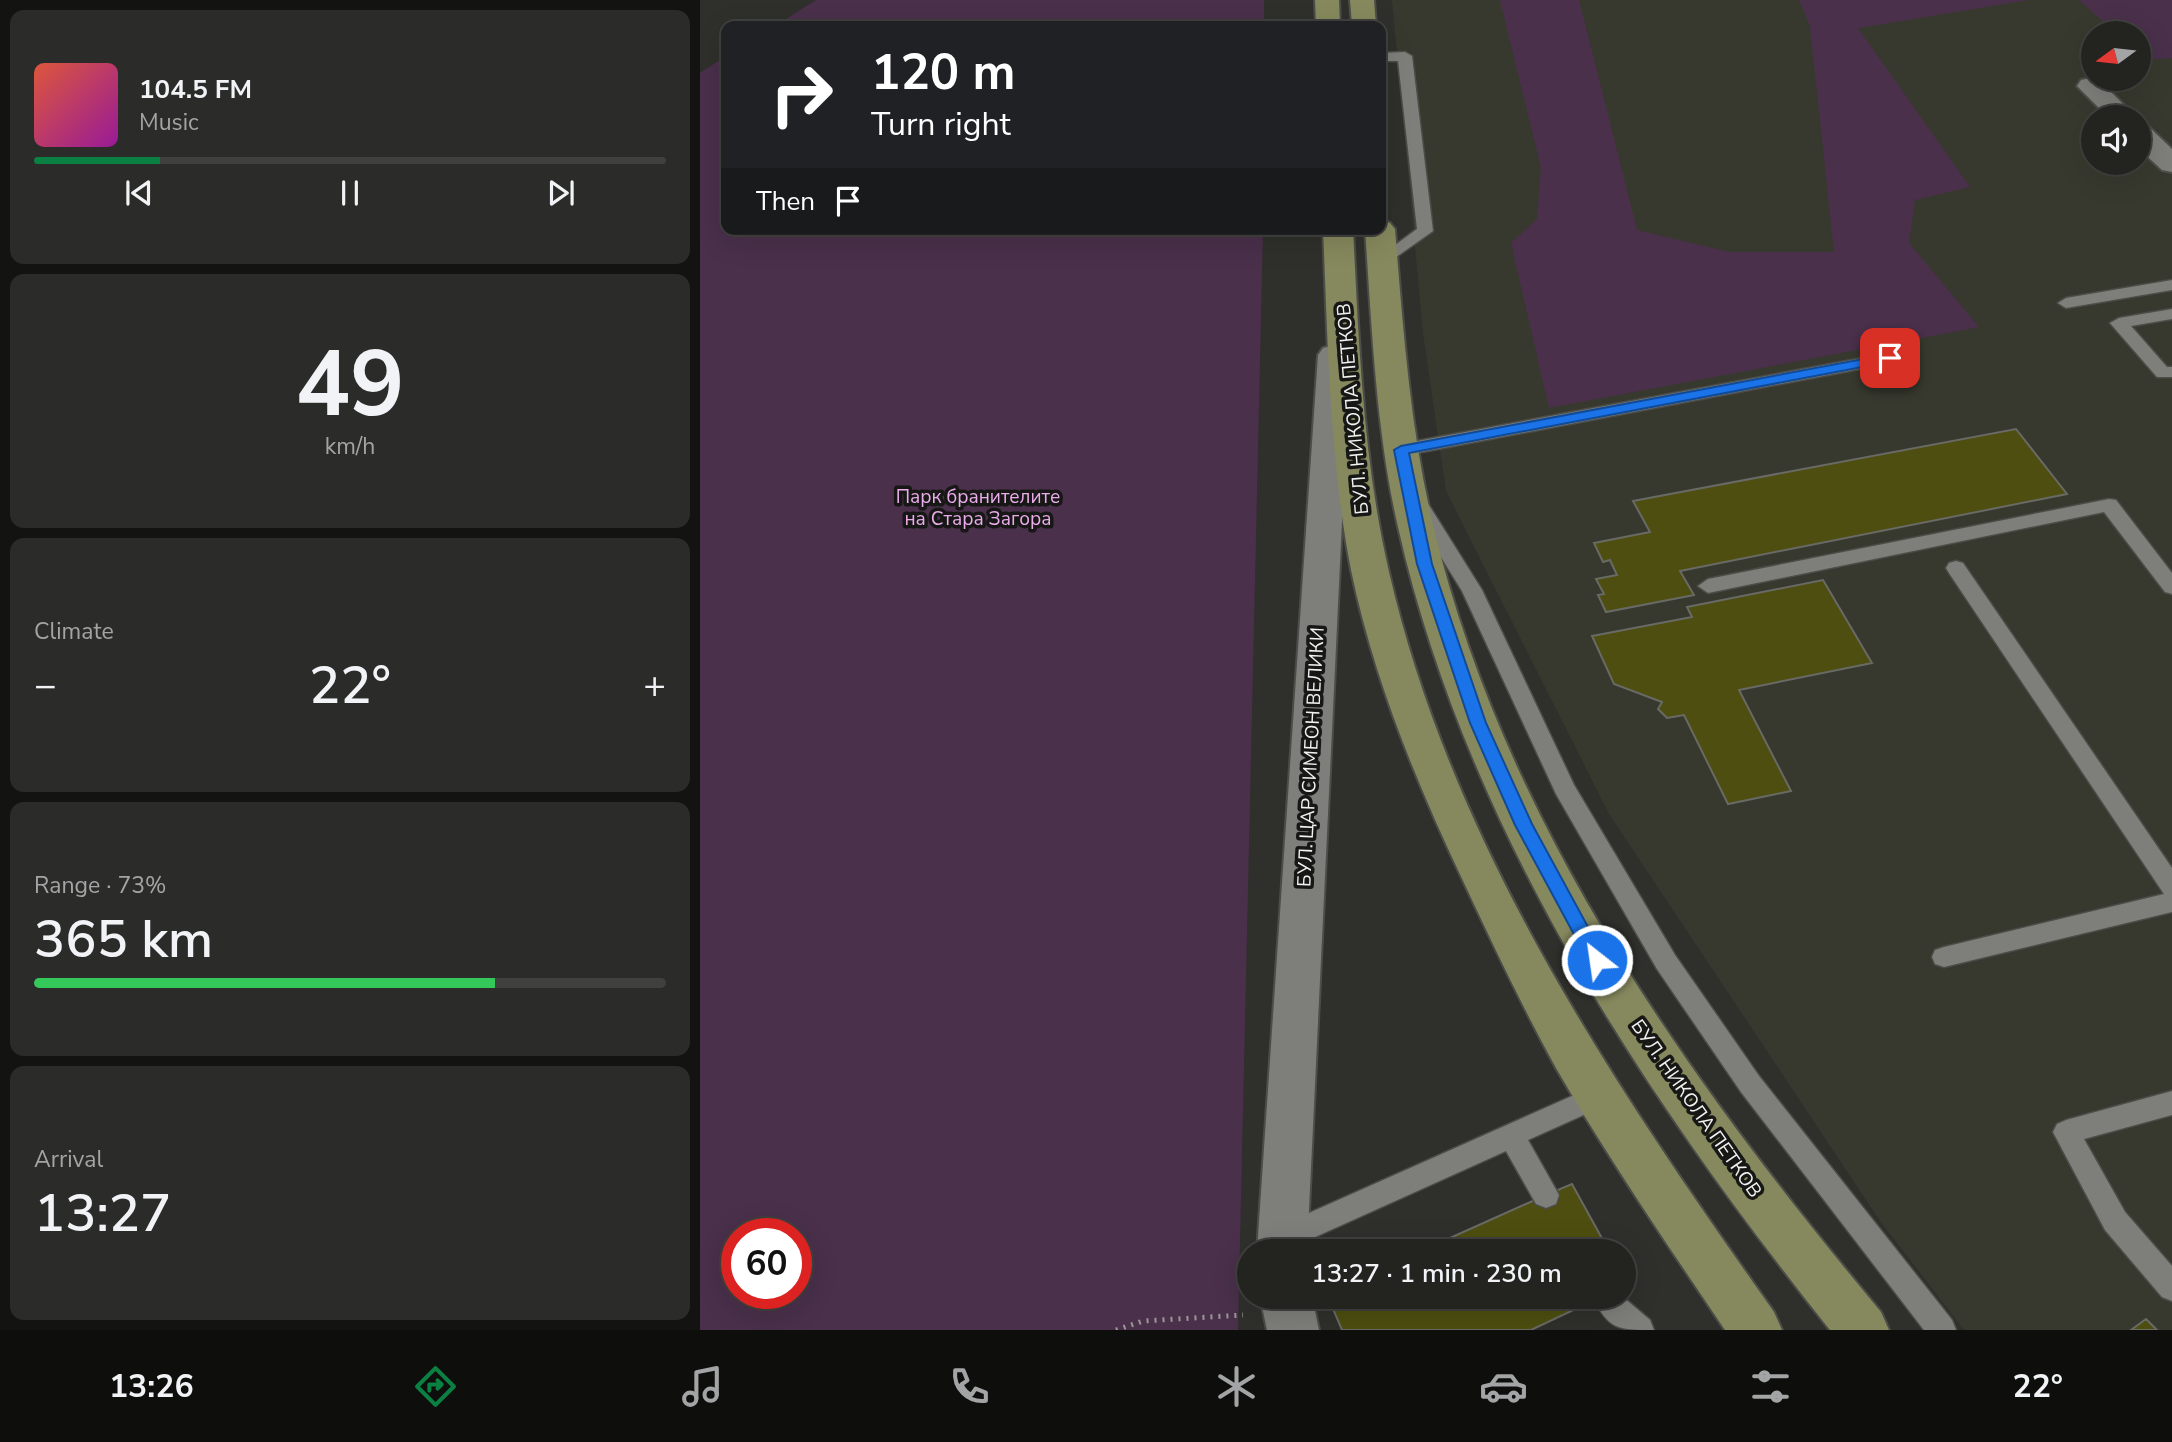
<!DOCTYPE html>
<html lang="en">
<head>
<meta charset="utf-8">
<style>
  body { margin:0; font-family:"Nunito Sans",sans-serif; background:#2b2b29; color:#f1f3f6; height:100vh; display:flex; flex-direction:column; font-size:26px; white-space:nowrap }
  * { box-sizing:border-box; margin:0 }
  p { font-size:23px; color:#a3a4a5 }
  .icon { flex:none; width:38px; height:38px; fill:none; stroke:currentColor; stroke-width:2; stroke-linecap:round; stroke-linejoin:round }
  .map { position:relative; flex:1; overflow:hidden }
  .drawer { display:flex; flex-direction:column; gap:10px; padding:10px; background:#131312; width:700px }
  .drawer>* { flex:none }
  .guide { position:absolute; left:21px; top:21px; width:665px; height:214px; border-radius:14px; box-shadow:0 7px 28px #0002,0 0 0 2px #40403e; background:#202124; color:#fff; overflow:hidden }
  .needle { width:46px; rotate:255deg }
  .tools { position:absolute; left:1381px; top:21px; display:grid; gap:14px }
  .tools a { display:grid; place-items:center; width:70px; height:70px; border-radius:50%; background:#232320; box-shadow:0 7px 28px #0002,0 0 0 2px #40403e; font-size:35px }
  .speed { position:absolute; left:21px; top:1218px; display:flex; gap:14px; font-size:35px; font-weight:700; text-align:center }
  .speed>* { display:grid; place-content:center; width:91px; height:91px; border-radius:50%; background:#232320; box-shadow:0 7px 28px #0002,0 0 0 2px #40403e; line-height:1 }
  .speed .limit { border:10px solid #d22; background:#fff; color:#111 }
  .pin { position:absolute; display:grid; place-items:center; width:60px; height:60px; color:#fff; margin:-30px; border-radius:14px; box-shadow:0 4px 10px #0006 }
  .me { position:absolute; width:77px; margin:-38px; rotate:330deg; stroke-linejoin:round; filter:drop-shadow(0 0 5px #0008) }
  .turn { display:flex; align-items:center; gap:24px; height:147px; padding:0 35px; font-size:32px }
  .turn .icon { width:91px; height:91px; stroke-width:2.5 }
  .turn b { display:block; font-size:49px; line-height:60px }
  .then { display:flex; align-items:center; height:66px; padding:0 35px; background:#0003; gap:14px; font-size:26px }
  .big { font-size:52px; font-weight:600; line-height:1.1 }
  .drawer .widget { flex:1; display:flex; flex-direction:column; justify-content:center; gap:10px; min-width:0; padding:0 24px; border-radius:14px; background:#2b2b29 }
  .drawer .dial { align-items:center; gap:0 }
  .dial b { font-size:91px; line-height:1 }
  .song { display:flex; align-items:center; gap:21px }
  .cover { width:84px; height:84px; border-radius:10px; background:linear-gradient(135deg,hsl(10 70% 55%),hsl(300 70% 35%)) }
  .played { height:7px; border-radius:4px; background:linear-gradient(90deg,#0b8043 20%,#40403e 20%) }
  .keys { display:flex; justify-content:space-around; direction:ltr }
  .heat { display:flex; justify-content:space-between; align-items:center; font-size:38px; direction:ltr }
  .charge { height:10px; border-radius:5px; background:linear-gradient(90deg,#34c759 73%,#40403e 0) }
  .trip { position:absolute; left:537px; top:1239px; width:399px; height:70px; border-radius:35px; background:#232320; box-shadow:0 7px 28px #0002,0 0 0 2px #40403e; font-weight:600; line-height:70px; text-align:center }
  .tab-bar { display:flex; height:112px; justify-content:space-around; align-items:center; background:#0e0e0d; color:#a3a4a5 }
  .tab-bar .icon { width:49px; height:49px }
  .tab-bar .current { color:#0b8043 }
  .tab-bar b { font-size:32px; color:#f1f3f6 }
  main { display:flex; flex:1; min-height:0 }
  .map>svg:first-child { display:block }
  .built { fill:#38392e; fill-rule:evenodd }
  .green { fill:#4a304b; fill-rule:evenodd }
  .building { fill:#4d4e0f; stroke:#696965; stroke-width:2 }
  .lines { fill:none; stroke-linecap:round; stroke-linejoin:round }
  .lane-casing { stroke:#4c4c48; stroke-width:3 }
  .street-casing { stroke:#4c4c48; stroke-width:4 }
  .primary-casing { stroke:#4c4c48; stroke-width:4 }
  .path { stroke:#999996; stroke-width:5; stroke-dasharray:2 6; stroke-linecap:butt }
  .lane { fill:#7e7f7a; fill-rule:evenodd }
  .street { fill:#7e7f7a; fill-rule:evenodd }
  .primary { fill:#86885d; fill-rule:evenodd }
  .route { fill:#1a73e8; stroke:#114b97; stroke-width:2 }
  .labels { text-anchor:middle; stroke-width:7; stroke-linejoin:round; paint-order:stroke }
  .street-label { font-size:19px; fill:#f2f2f0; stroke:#171715 }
  .park-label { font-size:19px; fill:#ebacec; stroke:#171715 }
</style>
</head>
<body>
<main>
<section class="drawer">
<div class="widget">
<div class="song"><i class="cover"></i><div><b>104.5 FM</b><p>Music</p></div></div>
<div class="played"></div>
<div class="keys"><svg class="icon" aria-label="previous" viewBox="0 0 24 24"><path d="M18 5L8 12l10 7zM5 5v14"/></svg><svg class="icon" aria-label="pause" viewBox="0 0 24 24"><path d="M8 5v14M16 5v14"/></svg><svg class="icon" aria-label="next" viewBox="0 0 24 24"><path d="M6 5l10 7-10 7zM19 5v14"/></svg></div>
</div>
<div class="widget dial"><b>49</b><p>km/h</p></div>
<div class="widget"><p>Climate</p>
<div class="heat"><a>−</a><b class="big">22°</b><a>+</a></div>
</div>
<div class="widget"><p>Range · 73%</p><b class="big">365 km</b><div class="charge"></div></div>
<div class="widget"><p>Arrival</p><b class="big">13:27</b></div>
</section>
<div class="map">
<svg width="1472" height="1330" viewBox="0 0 1472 1330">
  <rect width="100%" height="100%" fill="#2f2f2b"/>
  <path class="built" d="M692 0H1472V1330H1264L1180 1221 909 814 746 491 723 333ZM1393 33H1438V79H1393ZM1393 117H1438V163H1393Z"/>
  <path class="green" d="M116 0H564V26H75Z
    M800 0H879L937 230 1029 252H1134L1110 26 1099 0H1329L1158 28 1270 187 1215 200 1209 243 1279 327 849 408 811 243 837 219 841 168Z
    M1379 0H1472V58L1446 60 1439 53 1438 33H1416Z
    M26 56V229H563L538 1330H0V73ZM37 1234H96V1293H37Z"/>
  <path class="building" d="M1316 429 1367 494 980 571 994 595 906 612 898 595 904 594 896 579 917 575 910 560 903 562 894 543 950 532 933 501Z
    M1123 580 1172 663 1039 690 1091 791 1028 804 984 715 967 718 958 709 962 702 914 684 892 636 992 617 987 607Z
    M872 1184 909 1251H721L846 1195Z
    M628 1297H901L831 1330H642Z
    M1446 1319 1457 1330H1431Z"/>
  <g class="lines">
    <g class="lane-casing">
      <path id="lane" d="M705 52 712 56 733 231 682 267 674 262 676 259 717 229 698 61H681V53Z
        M1472 280V290L1366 308 1358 303 1366 298Z
        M1472 309V319L1431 326 1467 367H1472V377H1457L1410 323 1419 318Z
        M1190 353 1196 354 1199 358 1196 362 701 456 692 450 701 444Z
        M1409 499 1416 500 1472 573V594L1465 592 1404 512 1008 593 998 586 1008 579Z
        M720 501 727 502 782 590 874 785 975 955 1059 1076 1252 1320 1256 1330H1224L1041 1092 957 969 856 794 762 591 710 507Z
        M1256 561 1263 563 1472 868V912L1244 967 1235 964 1232 957 1235 950 1244 947 1464 894 1249 573 1246 568 1249 563Z
        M899 1084 908 1088 912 1096 908 1104 828 1140 859 1195 856 1204 846 1208 836 1204 806 1151 593 1247 583 1251 573 1247 569 1238 573 1229Z
        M1472 1091V1115L1384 1139 1425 1212 1472 1266V1301L1462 1297 1405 1230 1353 1132 1357 1124 1366 1120Z
        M893 1297H923L950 1320 954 1330C919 1330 908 1330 893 1297Z"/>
    </g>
    <g class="street-casing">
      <path id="street" d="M1390 78 1399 80 1436 117H1408L1377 86 1381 80Z
        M1438 124 1448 126 1472 149V172L1462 170 1438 148Z
        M634 345 645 348 650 355 607 1251H557L618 355 623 348Z
        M560 1297H612L619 1330H567Z"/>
    </g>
    <g class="primary-casing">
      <path id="primary" d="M615 0H639L640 26H616Z
        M650 0H674L676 26H652Z
        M681 220 690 223 695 229C703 328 710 428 733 525 804 824 988 1080 1181 1312L1189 1330H1130C941 1093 766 827 698 527 676 430 672 329 665 229H681Z
        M623 229H653C659 344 663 460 689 572 752 846 914 1086 1074 1312L1082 1330H1025C967 1244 908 1158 856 1068 823 1008 794 947 765 885 717 784 674 680 651 570 629 458 628 343 623 229Z"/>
    </g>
    <path class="path" d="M416 1330 443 1321 543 1315"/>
    <use href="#lane" class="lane"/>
    <use href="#street" class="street"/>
    <use href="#primary" class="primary"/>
  </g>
  <path class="route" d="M1190 354 1196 358 1194 361 709 453 732 564 786 723 832 824 906 960 904 966H891L815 825 770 723 717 564 694 450 701 446Z"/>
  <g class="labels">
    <g class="street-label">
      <text transform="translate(652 409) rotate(-95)" y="7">БУЛ. НИКОЛА ПЕТКОВ</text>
      <text transform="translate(610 757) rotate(-87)" y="7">БУЛ. ЦАР СИМЕОН ВЕЛИКИ</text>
      <text transform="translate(997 1108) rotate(55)" y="7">БУЛ. НИКОЛА ПЕТКОВ</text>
    </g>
    <g class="park-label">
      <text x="278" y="503">Парк бранителите<tspan x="278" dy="22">на Стара Загора</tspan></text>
    </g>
  </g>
</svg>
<div class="tools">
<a><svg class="needle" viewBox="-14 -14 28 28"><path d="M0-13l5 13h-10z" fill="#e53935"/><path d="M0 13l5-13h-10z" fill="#a3a4a5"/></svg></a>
<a><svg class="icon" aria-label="sound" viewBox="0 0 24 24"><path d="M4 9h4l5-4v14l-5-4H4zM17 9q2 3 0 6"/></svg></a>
</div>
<div class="speed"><div class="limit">60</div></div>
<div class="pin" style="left:1190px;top:358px;background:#d93025"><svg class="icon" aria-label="arrive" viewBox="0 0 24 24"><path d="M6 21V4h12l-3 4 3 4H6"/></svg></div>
<svg class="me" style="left:897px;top:960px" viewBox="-20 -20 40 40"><circle r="17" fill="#1a73e8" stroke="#fff" stroke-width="3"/><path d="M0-11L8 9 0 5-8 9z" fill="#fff"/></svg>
<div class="trip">13:27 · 1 min · 230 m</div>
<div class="guide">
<div class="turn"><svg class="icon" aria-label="right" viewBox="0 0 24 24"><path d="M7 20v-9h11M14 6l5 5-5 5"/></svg><div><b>120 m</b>Turn right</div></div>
<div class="then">Then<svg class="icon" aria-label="arrive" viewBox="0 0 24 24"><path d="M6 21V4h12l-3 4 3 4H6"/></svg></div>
</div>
</div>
</main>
<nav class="tab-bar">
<b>13:26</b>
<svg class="icon current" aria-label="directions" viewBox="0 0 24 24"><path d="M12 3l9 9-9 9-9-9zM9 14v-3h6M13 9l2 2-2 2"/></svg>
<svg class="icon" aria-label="music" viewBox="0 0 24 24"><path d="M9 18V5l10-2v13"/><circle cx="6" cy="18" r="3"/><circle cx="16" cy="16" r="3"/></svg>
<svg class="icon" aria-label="phone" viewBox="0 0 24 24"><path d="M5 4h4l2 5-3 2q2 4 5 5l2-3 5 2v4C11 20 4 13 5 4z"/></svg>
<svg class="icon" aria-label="climate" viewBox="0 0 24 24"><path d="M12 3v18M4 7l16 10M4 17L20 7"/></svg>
<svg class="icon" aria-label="car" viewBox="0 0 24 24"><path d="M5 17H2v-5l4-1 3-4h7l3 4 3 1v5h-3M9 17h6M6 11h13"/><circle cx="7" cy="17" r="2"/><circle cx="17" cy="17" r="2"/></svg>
<svg class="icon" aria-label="filters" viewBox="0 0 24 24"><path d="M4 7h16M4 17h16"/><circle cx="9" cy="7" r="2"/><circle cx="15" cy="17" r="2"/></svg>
<b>22°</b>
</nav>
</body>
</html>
